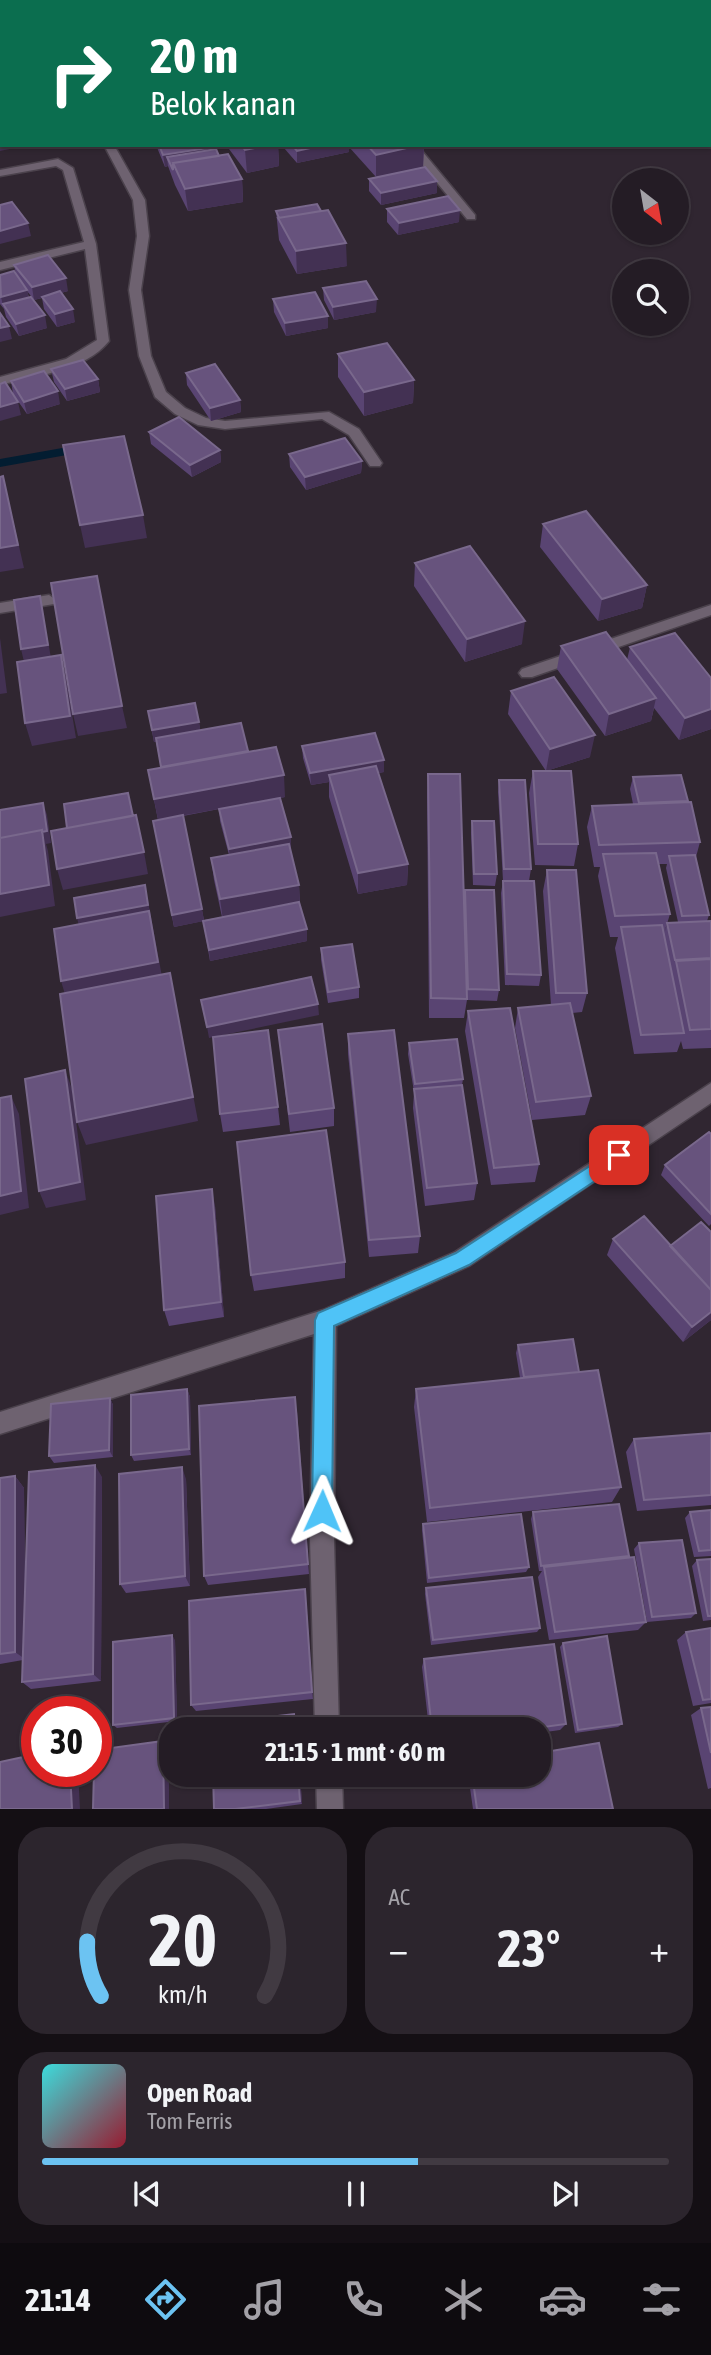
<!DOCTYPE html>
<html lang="id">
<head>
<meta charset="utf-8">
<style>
  body { margin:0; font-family:"Asap Condensed",sans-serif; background:#2c252d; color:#f1f3f6; height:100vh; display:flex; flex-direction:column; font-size:26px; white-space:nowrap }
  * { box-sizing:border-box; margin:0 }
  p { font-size:23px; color:#a3a1a7 }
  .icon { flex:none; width:38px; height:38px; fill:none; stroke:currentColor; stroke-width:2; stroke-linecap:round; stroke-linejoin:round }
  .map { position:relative; height:1809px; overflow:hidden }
  .sheet { display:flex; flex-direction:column; gap:18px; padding:18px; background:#140f14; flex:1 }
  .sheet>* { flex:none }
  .guide { position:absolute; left:0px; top:0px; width:712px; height:147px; box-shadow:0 2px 5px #0004,0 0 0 2px #413a42; background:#0b6e4f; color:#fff; overflow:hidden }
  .needle { width:46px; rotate:149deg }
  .fabs { position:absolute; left:612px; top:168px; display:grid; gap:14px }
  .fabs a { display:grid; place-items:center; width:77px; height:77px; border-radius:50%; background:#241c25; box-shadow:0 2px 5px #0004,0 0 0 2px #413a42; font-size:35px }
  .speed { position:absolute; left:21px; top:1696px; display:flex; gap:14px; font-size:35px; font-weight:700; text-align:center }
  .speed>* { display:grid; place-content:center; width:91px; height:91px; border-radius:50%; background:#241c25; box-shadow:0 2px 5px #0004,0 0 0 2px #413a42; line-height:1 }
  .speed .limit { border:10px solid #d22; background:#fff; color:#111 }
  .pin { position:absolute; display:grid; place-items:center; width:60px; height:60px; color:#fff; margin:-30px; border-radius:14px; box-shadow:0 4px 10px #0006 }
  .me { position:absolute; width:77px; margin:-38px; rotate:1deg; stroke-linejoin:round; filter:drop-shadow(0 0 5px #0008) }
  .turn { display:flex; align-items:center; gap:24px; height:147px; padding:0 35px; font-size:32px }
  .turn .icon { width:91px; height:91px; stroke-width:2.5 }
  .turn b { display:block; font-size:49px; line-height:60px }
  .big { font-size:52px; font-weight:700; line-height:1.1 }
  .sheet .tile { flex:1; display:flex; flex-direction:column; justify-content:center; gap:10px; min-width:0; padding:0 24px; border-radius:28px; background:#2c252d }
  .sheet .dial { align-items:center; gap:0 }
  .dial svg { height:182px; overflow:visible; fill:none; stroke:#413a42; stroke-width:7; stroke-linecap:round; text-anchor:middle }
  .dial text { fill:#f1f3f6; stroke:none }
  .song { display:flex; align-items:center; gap:21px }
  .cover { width:84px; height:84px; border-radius:10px; background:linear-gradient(135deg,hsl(180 70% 55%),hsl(350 70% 35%)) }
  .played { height:7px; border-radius:4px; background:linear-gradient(90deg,#6cc3f2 60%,#413a42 60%) }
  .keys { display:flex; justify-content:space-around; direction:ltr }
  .heat { display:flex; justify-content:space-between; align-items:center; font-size:38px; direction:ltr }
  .sheet .tiles { flex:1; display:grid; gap:18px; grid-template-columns:1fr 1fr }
  .tile:last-child { grid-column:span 2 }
  .trip { position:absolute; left:159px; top:1717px; width:392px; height:70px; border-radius:28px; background:#241c25; box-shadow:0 2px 5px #0004,0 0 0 2px #413a42; font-weight:700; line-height:70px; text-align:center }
  .tab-bar { display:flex; height:112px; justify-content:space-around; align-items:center; background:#0e0b0f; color:#a3a1a7 }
  .tab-bar .icon { width:49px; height:49px }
  .tab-bar .current { color:#6cc3f2 }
  .tab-bar b { font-size:32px; color:#f1f3f6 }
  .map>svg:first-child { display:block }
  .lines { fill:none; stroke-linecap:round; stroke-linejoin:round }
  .stream { fill:#031d31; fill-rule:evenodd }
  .minor-casing { stroke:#4b424c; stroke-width:3 }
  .minor { fill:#6e6270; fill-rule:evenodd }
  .wall { fill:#594472; fill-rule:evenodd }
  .shaded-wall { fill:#433153 }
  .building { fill:#67537d; stroke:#79688c; stroke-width:2 }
  .route { fill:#4fc3f7; stroke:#337fa1; stroke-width:2 }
</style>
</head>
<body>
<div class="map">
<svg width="711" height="1809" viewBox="0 0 711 1809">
  <rect width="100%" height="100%" fill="#302631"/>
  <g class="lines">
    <path class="stream" d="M85 444 91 448 89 451 0 467V459Z"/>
    <g class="minor-casing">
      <path id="minor" d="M27 0H37L38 2H28Z
        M246 0H256L257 2H247Z
        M538 0H548L549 2H539Z
        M644 0H666L642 2Z
        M0 22H2V28H0Z
        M104 145H114L145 200 149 236 141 290 151 356 166 392 185 408 206 418 225 421 329 412 359 429 382 463 380 466H370L349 435 322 419 225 429 198 425 175 414 155 397 139 356 129 290 137 236 133 200Z
        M406 145H417L475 215V219H467Z
        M58 159 73 168 96 244 109 341C85 371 35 376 0 385V377L66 359 97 340 85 249 0 270V262L84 242 63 170 56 166 0 176V170Z
        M49 595 56 600 54 604 0 613V603Z
        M711 605V615L532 677H522L519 673 522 669Z
        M711 1083V1103L469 1266 336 1326 334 1539 339 1729H315L310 1539 314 1334 0 1434V1412L323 1310 455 1252Z
        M316 1774H342L343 1809H317Z"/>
    </g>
    <use href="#minor" class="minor"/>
  </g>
  <path class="wall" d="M278 0H366L365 2H279Z
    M156 145H213L214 149 242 179 243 202 188 211 175 185 168 166 165 167Z
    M226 145H278L279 166 247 173Z
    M284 145H424L423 167 376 177 349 147V152L297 163 284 148Z
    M369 179 437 181V193L381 205 369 191Z
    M387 209 459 222 398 235 387 222Z
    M276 211 347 266 297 274 279 240Z
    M14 265 68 291 61 293 75 322 57 327 44 309 42 298 34 300 27 291 29 297 47 328 19 336 6 317 4 309 0 304V275H16Z
    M323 288 376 312 334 320 324 300Z
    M273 299 328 316V328L286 336 274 312Z
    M338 354 414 380 413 403 364 416 338 377Z
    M51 369 98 379 100 392 67 401 54 382Z
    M186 373 240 400 241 412 211 421 187 385Z
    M11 381 60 404 27 414 13 394Z
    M149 432 220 450 221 462 192 477 151 444Z
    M289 454 362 461 361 473 306 490 290 467Z
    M543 524 647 585 642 608 598 621 540 547Z
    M415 563 522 644 465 662 414 586Z
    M561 646 627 660 630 647 711 678V729L679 740 654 708 651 721 605 736 557 669Z
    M511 691 590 757 546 771 578 844 574 866 535 865 529 793 533 771H546L508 714Z
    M148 711 199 722 200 730 248 752 285 797 280 798 291 849H290L299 885 300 905 307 941 210 961 203 921 174 927 153 821 158 820 148 770 161 768 156 742H154ZM219 809 220 821 229 855 211 858 214 880 222 917 204 920 183 816Z
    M302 746 384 760V772L378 773 408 864 407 885 358 894 329 797V782L311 785 303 758Z
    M428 774 464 901 465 890 499 990 497 1001 467 1000 464 1018H429L427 796Z
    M633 777 688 802 700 842 696 857 709 915 707 921H711V1048L683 1049 681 1041 677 1052 634 1054 615 948 618 937H610L598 876 600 867H594L587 827 592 806 633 804 630 789ZM659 864H667L666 868 678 922 667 923 664 934 670 914Z
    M499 780 531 869 529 881 541 975 539 986 505 985 501 893 503 881 498 792Z
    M472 821 497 874 495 886 473 885 471 833Z
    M547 870 587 993 582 1012 572 1013 591 1096 585 1115 532 1120 515 1028 518 1008 551 1005 543 891Z
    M321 948 359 987V998L328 1003 321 960Z
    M468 1011 539 1164 535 1182 491 1185 465 1031Z
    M278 1030 334 1108V1126L290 1132Z
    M348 1034 420 1236 418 1253 369 1257 348 1054Z
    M409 1043 463 1079 462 1085 477 1183 474 1200 425 1206 413 1108 414 1092 408 1054Z
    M278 1107 280 1125 223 1132 220 1114Z
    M711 1134V1224L709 1226 661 1175 665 1165Z
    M215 1206 224 1317 169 1326 164 1310Z
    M711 1232V1320L683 1342 607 1255 613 1239 670 1246Z
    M345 1262V1278L254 1291 251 1275Z
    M518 1345 579 1372 621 1487 612 1502 427 1522 414 1407 416 1389 520 1378 516 1353Z
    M187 1389 190 1397 191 1455 134 1461 131 1455Z
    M110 1398 113 1405V1457L54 1463 49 1456Z
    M297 1411 309 1574 208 1585 204 1576Z
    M711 1433V1505L637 1511 626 1452 634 1439Z
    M15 1476 24 1488 25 1601 102 1477 101 1681 31 1689 22 1682 23 1660 0 1664V1478Z
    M186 1479 190 1586 126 1593 120 1584Z
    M711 1510V1556L694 1557 685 1518 690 1512Z
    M533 1512 629 1556 628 1558 646 1622 638 1630 549 1640 538 1577 542 1571H539L531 1519Z
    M423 1524 529 1567 526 1572 427 1583 422 1530Z
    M639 1543 696 1613 691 1618 647 1622 634 1549Z
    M711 1559V1620L703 1621 692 1566 697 1560Z
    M426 1588 540 1628 537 1632 431 1645 425 1594Z
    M306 1599 313 1699 196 1711 191 1705Z
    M711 1628V1703L693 1706 677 1640 686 1632Z
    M175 1640 177 1721 117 1728 113 1725Z
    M563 1643 622 1724 618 1727 575 1733 560 1647Z
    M424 1659 566 1724 560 1730 539 1733V1729H429L422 1667Z
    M711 1707V1788L708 1789 691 1715 701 1708Z
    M300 1774 302 1804 266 1809H214Z
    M468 1774H539L613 1809H473Z"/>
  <path class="shaded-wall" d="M288 0H366L365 2H288Z
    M462 0H491L479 2H461Z
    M2 138V145L24 146 0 151V139Z
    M270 145H278L279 166 247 173 245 150Z
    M324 145H349V152L297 163V151Z
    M420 145H424L423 167 376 177V155Z
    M214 147 215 159 167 157 168 166 165 167 163 155Z
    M242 179 243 202 188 211 185 189Z
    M437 181V193L381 205V193Z
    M460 210 459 222 398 235 399 223Z
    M28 223 31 236 0 244V231Z
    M346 243 347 266 297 274 296 251Z
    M66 278 68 291 34 300 32 287Z
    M27 290 30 302 3 304 4 310 1 297Z
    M377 299 376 312 334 320 333 307Z
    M73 309 75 322 57 327 55 314Z
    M45 315 47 328 19 336 16 324Z
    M328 316V328L286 336 285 323Z
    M9 326 12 339 0 342V328Z
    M98 379 100 392 67 401 65 389Z
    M414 380 413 403 364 416V392Z
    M58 391 60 404 27 414 24 402Z
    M240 400 241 412 211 421 210 408Z
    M18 402 21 415 0 421V407Z
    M220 450 221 462 192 477 190 465Z
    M362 461 361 473 306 490 305 477Z
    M3 476 24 568 0 572V548Z
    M143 515 147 538 85 548 80 525Z
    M647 585 642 608 598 621 602 599Z
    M40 596 51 658 24 662 21 649Z
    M525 621 522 644 465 662 467 639Z
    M0 638 7 693 0 694Z
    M61 655 66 678 76 738 32 746 25 723Z
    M656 698 651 721 605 736 609 714Z
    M122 706 127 728 78 736 73 714Z
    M711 709V729L679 740 685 718Z
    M199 722 201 735 154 742 152 730Z
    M595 735 590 757 546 771 550 749Z
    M384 760V772L331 782 329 775V782L311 785 310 773Z
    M284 775 285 797 158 820 154 799Z
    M43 803 47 815 51 843 46 844 48 851 55 906 0 917V894Z
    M291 837V849L230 860 229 849Z
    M144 852 148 874 63 890 57 869Z
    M408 864 407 885 358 894V873Z
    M145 885 163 982 67 1001 61 981 80 930 77 918Z
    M299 885 300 906 223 920 220 899Z
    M202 909 204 921 174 927 172 915Z
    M307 929V941L210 961 209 950Z
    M170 973 198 1121 86 1145 77 1122Z
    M318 1004 319 1015 209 1038 207 1027Z
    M65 1070 72 1089 86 1200 46 1208 39 1191Z
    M11 1096 19 1114 29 1208 0 1215V1196Z
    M212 1189 215 1206 224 1317 221 1302Z
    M711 1312V1320L683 1342 692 1327Z
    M187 1389 190 1397 191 1455 189 1449Z
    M110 1398 113 1405V1457L109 1450Z
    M95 1465 102 1477 101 1681 93 1674Z
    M182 1467 186 1479 190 1586 185 1576Z
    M15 1476 24 1488 25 1659 15 1652Z
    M305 1589 306 1599 313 1699 312 1692Z
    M172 1635 175 1640 177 1721 174 1718Z
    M163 1741 169 1747V1809H164Z
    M70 1771H78L80 1809H72Z
    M298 1774H300L302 1804 300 1801Z"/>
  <path class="building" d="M85 0H134L121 2H73Z
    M134 0H147L148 2H121Z
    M170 0H213L214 1 171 2Z
    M421 0H445L446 2H423Z
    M598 0H607L609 2H590Z
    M669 0H690L692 2H661Z
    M0 118H2V138L0 139Z
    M159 145H213L214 147 163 155Z
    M241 145H270L245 150Z
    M292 145H324L297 151Z
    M367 145H420L376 155Z
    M216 149 219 156 173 163V170L167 157Z
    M228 154 242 179 185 189 173 163Z
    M425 167 437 181 381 193 369 179Z
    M448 196 460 210 399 223 387 209Z
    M12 202 28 223 0 231V205Z
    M317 204 321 211 279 218 276 211Z
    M328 210 346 243 296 251 278 218Z
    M48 255 66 278 32 287 14 265Z
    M14 271 27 290 1 297 0 275Z
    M366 281 377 299 333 307 323 288Z
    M60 291 73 309 55 314 42 297Z
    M315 292 328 316 285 323 273 299Z
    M31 297 45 315 16 324 3 304Z
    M0 313 9 326 0 328Z
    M387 343 414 380 364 392 338 354Z
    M83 360 98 379 65 389 51 369Z
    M215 364 240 400 210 408 186 373Z
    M44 371 58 391 24 402 11 381Z
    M5 382 18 402 0 407V384Z
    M179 417 220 450 190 465 149 432Z
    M124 436 143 515 80 525 63 445Z
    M345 438 362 461 305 477 289 454Z
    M3 476 18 545 0 548V477Z
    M586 511 647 585 602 599 543 524Z
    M470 546 525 621 467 639 415 563Z
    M97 576 122 706 73 714 51 583Z
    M40 596 48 645 21 649 14 600Z
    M606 632 656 698 609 714 561 646Z
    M675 633 711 678V709L685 718 630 647Z
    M61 655 70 716 25 723 17 662Z
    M554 677 595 735 550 749 511 691Z
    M195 703 199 722 152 730 148 711Z
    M241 723 248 751 161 767 156 738Z
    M375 733 384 760 310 773 302 746Z
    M276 747 284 775 154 799 148 770Z
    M376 766 408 864 358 873 329 775Z
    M533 771H571L578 844H538Z
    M428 774H460L467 999 431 998Z
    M681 775 688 801 639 803 633 777Z
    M499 780H525L531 869H504Z
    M128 793 133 816 67 828 64 804Z
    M280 798 291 837 229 849 219 809Z
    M691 802 700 842 599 845 592 806Z
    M43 803 47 831 42 832V830L0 838V810Z
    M136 815 144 852 57 869 51 831Z
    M183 815 202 909 172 915 153 821Z
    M472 821H494L497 874H474Z
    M42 830 49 885 0 894V838Z
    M289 844 299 885 220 899 211 858Z
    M656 853 670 914 615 916 603 854Z
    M695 855 709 915 682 916 669 856Z
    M547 870H576L587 993H556Z
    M503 881H534L541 975 507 974Z
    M145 885 148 905 77 918 74 898Z
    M465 890H494L499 990 468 989Z
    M299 902 307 929 209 950 203 921Z
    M149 911 158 962 61 981 54 929Z
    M711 921V958L675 960 667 923Z
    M662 925 684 1033 641 1035 621 927Z
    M352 944 359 987 328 992 321 948Z
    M711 959V1029L690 1030 676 961Z
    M170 973 193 1097 77 1122 60 994Z
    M311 977 318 1004 207 1027 201 1000Z
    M570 1003 591 1096 536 1102 518 1008Z
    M510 1008 539 1164 494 1168 468 1011Z
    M322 1024 334 1108 289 1114 278 1030Z
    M268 1030 278 1107 220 1114 213 1037Z
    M394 1030 420 1236 369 1240 348 1034Z
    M457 1039 463 1079 415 1084 409 1043Z
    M65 1070 80 1182 39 1191 25 1079Z
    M462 1085 477 1183 427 1188 414 1089Z
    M11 1096 21 1191 0 1196V1098Z
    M326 1130 345 1262 251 1275 237 1142Z
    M709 1132 711 1134V1214L665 1165Z
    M212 1189 221 1302 164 1310 156 1196Z
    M644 1216 711 1290V1312L692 1327 613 1239Z
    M701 1222 711 1232V1290L670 1246Z
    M573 1339 579 1372 524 1377 518 1345Z
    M598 1370 621 1487 430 1508 416 1389Z
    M187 1389 189 1449 131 1455V1395Z
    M295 1397 308 1564 204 1576 199 1406Z
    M110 1398 109 1450 49 1456 51 1404Z
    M711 1433V1495L644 1500 634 1439Z
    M95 1465 93 1674 22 1682 29 1472Z
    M182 1467 185 1576 120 1584 119 1474Z
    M15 1476V1652L0 1654V1478Z
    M619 1504 629 1556 541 1566 533 1512Z
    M711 1510V1550L699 1551 690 1512Z
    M521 1514 529 1567 429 1578 423 1524Z
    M682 1540 696 1613 652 1617 639 1543Z
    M634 1557 646 1622 555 1632 544 1567Z
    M711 1559V1616H708L697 1560Z
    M532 1577 540 1628 433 1640 426 1588Z
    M305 1589 312 1692 191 1705 189 1601Z
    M711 1628V1699L703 1700 686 1632Z
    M172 1635 174 1718 113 1725V1642Z
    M607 1636 622 1724 578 1730 563 1643Z
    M554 1644 566 1724 529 1729H432L424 1659Z
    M711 1707V1753L701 1708Z
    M294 1714 295 1729H211V1724Z
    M163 1741 164 1809H93L94 1771H96V1750Z
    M599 1743 613 1809H477L472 1774H539V1753Z
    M37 1754V1771H70L72 1809H0V1762Z
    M213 1774H298L300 1801 235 1809H214Z"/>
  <path class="route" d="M619 1147 625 1149 628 1155 625 1161 469 1265 334 1326 332 1511 329 1519 322 1522 315 1519 312 1511 315 1320 318 1313 456 1253Z"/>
</svg>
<div class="fabs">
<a><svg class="needle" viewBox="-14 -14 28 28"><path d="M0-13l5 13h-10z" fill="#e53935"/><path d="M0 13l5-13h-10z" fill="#a3a1a7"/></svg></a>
<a><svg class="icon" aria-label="search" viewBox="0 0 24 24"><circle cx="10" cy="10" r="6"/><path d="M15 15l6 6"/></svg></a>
</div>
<div class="speed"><div class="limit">30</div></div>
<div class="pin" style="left:619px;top:1155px;background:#d93025"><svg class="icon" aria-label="arrive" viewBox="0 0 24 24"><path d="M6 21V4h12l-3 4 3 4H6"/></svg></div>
<svg class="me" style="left:322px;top:1511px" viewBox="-20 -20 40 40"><path d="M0-17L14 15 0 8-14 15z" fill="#4fc3f7" stroke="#fff" stroke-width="4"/></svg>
<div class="trip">21:15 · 1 mnt · 60 m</div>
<div class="guide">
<div class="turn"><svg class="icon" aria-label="right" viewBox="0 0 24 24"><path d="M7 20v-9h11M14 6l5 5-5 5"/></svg><div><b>20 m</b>Belok kanan</div></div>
</div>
</div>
<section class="sheet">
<div class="tiles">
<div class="tile dial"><svg viewBox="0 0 100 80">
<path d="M14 69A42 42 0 1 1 86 69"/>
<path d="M14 69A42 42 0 0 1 8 45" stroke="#6cc3f2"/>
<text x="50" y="56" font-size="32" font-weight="700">20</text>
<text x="50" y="72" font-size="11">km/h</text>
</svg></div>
<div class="tile"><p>AC</p>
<div class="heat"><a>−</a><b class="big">23°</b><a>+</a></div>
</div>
<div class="tile">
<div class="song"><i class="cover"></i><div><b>Open Road</b><p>Tom Ferris</p></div></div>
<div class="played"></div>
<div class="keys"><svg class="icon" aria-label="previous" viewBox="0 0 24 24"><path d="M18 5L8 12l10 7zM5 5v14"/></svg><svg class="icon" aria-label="pause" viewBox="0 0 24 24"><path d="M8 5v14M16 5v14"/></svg><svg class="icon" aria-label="next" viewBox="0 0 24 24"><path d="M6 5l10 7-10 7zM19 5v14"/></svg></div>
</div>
</div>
</section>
<nav class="tab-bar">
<b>21:14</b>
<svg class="icon current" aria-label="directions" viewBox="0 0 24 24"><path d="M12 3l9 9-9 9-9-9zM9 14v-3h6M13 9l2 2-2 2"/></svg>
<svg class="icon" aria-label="music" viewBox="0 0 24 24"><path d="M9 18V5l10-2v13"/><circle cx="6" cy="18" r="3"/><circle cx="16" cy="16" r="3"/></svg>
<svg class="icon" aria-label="phone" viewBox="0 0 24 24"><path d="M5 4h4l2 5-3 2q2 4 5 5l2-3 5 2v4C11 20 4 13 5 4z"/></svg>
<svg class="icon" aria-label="climate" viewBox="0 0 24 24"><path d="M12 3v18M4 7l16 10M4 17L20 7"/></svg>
<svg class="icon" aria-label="car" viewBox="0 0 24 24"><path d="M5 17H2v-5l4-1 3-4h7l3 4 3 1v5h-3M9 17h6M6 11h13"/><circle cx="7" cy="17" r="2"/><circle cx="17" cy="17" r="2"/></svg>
<svg class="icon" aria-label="filters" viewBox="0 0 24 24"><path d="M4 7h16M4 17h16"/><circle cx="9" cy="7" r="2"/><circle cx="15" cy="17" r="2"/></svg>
</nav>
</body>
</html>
